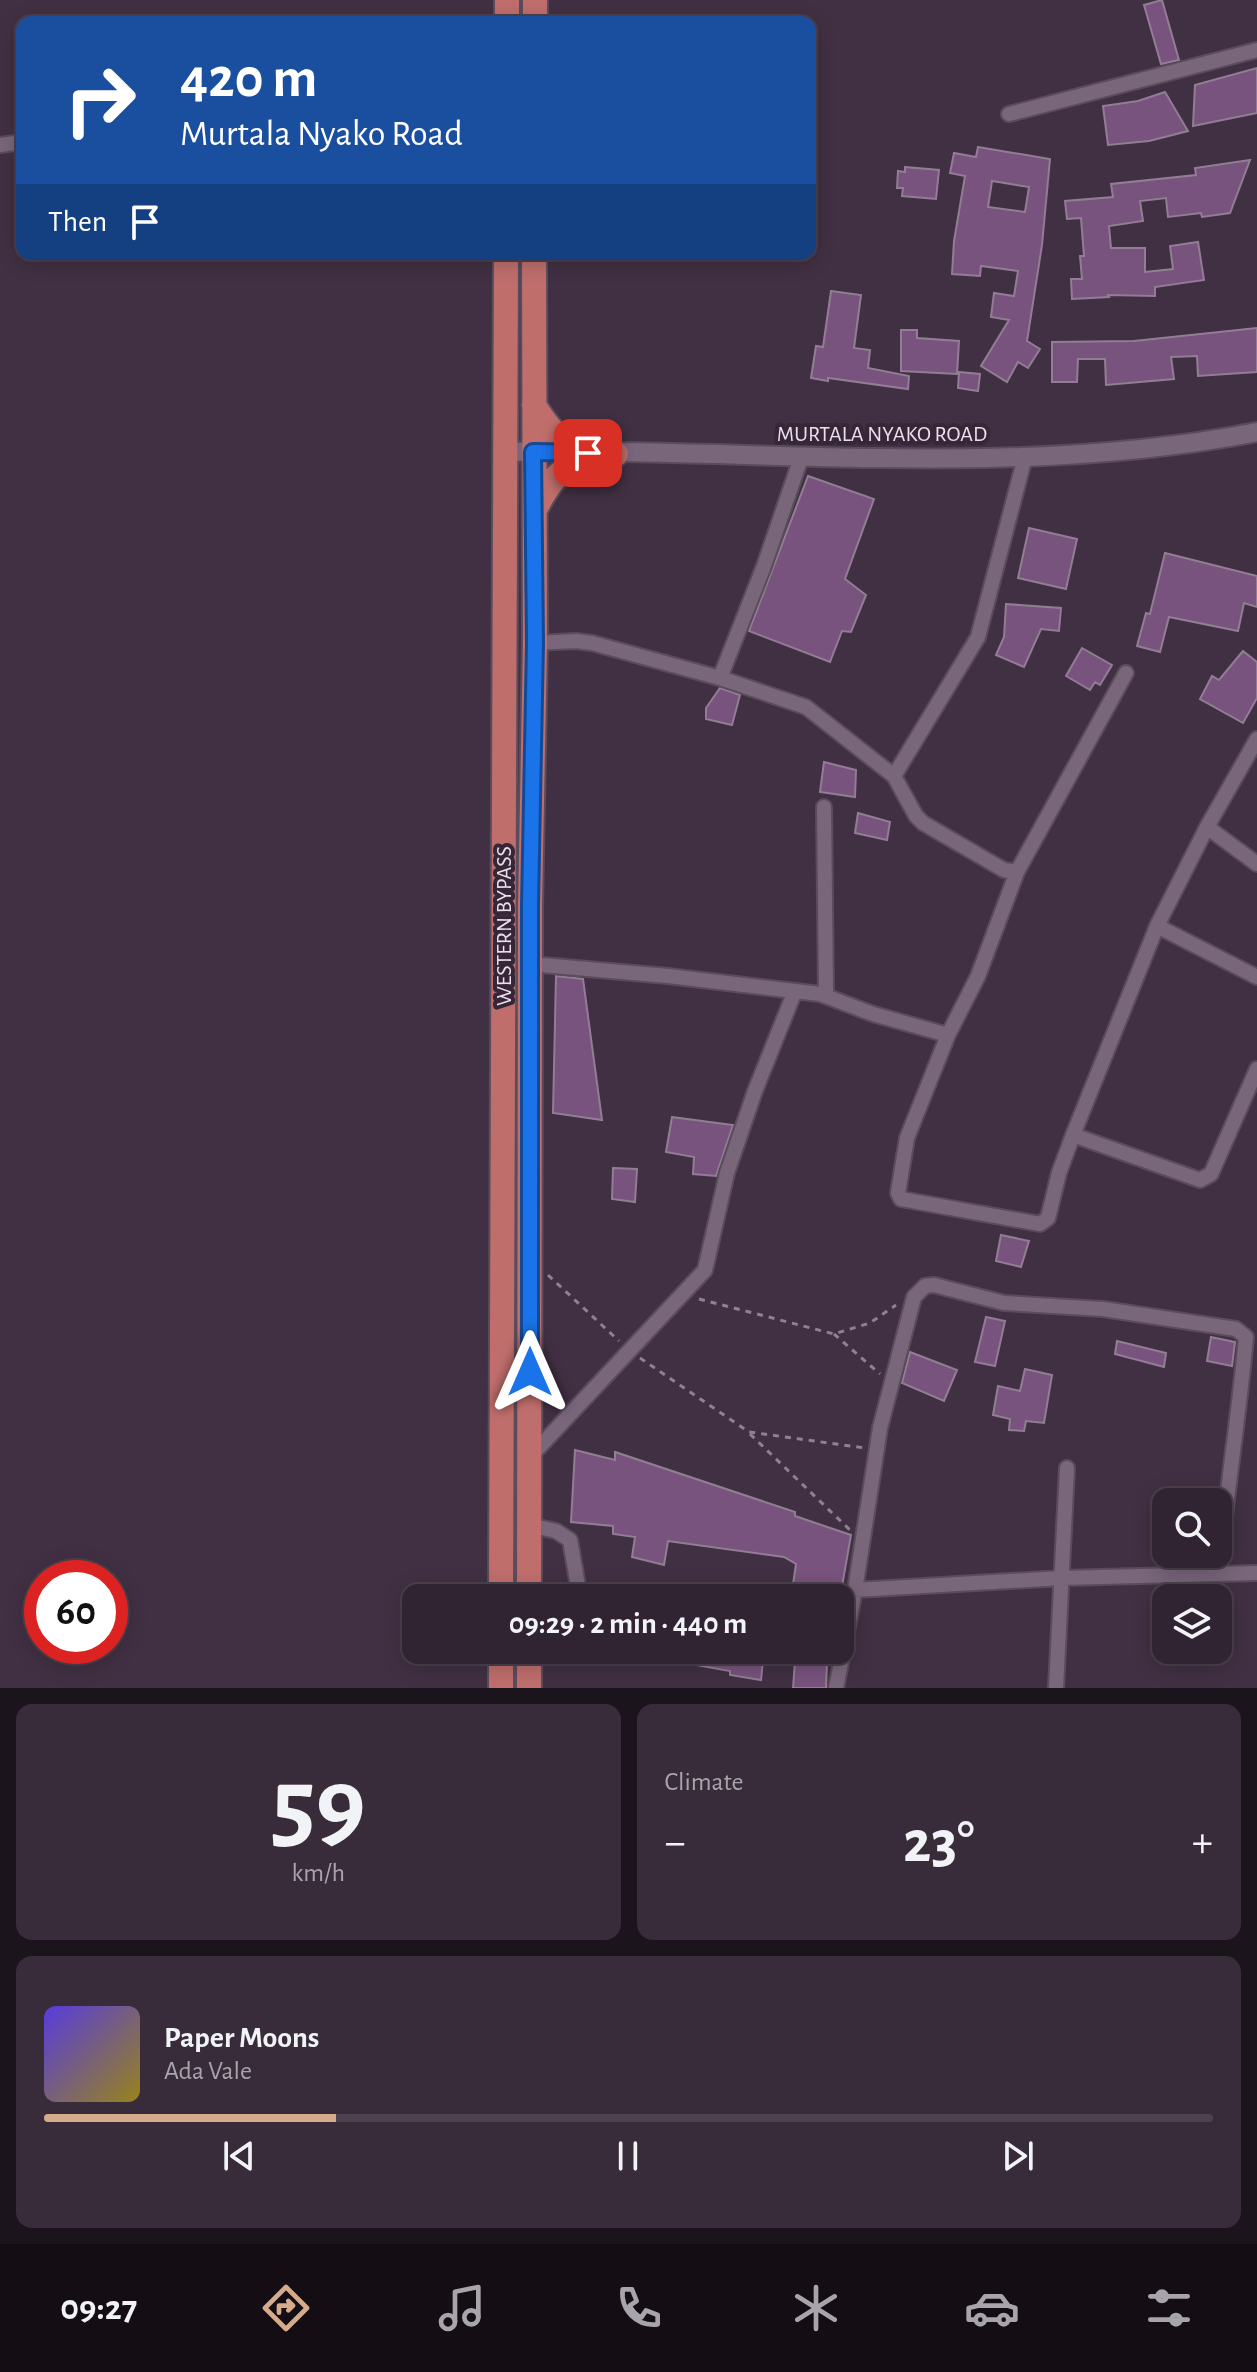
<!DOCTYPE html>
<html lang="en">
<head>
<meta charset="utf-8">
<style>
  body { margin:0; font-family:"Alegreya Sans",sans-serif; background:#392c3a; color:#f1f3f6; height:100vh; display:flex; flex-direction:column; font-size:30px; white-space:nowrap }
  * { box-sizing:border-box; margin:0 }
  p { font-size:26px; color:#a8a4ac }
  .icon { flex:none; width:44px; height:44px; fill:none; stroke:currentColor; stroke-width:2; stroke-linecap:round; stroke-linejoin:round }
  .map { position:relative; height:1688px; overflow:hidden }
  .drawer { display:flex; flex-direction:column; gap:16px; padding:16px; background:#1b141c; flex:1 }
  .drawer>* { flex:none }
  .banner { position:absolute; left:16px; top:16px; width:800px; height:244px; border-radius:16px; box-shadow:0 4px 20px #0003,0 0 0 2px #4c414d; background:#1a4fa0; color:#fff; overflow:hidden }
  .fabs { position:absolute; left:1152px; top:1488px; display:grid; gap:16px }
  .fabs a { display:grid; place-items:center; width:80px; height:80px; border-radius:16px; background:#312432; box-shadow:0 4px 20px #0003,0 0 0 2px #4c414d; font-size:40px }
  .speed { position:absolute; left:24px; top:1560px; display:flex; gap:16px; font-size:40px; font-weight:700; text-align:center }
  .speed>* { display:grid; place-content:center; width:104px; height:104px; border-radius:50%; background:#312432; box-shadow:0 4px 20px #0003,0 0 0 2px #4c414d; line-height:1 }
  .speed .limit { border:12px solid #d22; background:#fff; color:#111 }
  .pin { position:absolute; display:grid; place-items:center; width:68px; height:68px; color:#fff; margin:-34px; border-radius:16px; box-shadow:0 4px 12px #0006 }
  .me { position:absolute; width:88px; margin:-44px; rotate:0deg; stroke-linejoin:round; filter:drop-shadow(0 0 6px #0008) }
  .turn { display:flex; align-items:center; gap:28px; height:168px; padding:0 32px; font-size:36px }
  .turn .icon { width:104px; height:104px; stroke-width:2.5 }
  .turn b { display:block; font-size:56px; line-height:68px }
  .then { display:flex; align-items:center; height:76px; padding:0 32px; background:#0003; gap:16px; font-size:30px }
  .big { font-size:60px; font-weight:600; line-height:1.1 }
  .drawer .widget { flex:1; display:flex; flex-direction:column; justify-content:center; gap:12px; min-width:0; padding:0 28px; border-radius:16px; background:#392c3a }
  .drawer .dial { align-items:center; gap:0 }
  .dial b { font-size:104px; line-height:1 }
  .song { display:flex; align-items:center; gap:24px }
  .cover { width:96px; height:96px; border-radius:12px; background:linear-gradient(135deg,hsl(250 70% 55%),hsl(50 70% 35%)) }
  .played { height:8px; border-radius:4px; background:linear-gradient(90deg,#d6ab8b 25%,#4c414d 25%) }
  .keys { display:flex; justify-content:space-around; direction:ltr }
  .heat { display:flex; justify-content:space-between; align-items:center; font-size:44px; direction:ltr }
  .drawer .tiles { flex:1; display:grid; gap:16px; grid-template-columns:1fr 1fr }
  .widget:last-child { grid-column:span 2 }
  .trip { position:absolute; left:402px; top:1584px; width:452px; height:80px; border-radius:16px; background:#312432; box-shadow:0 4px 20px #0003,0 0 0 2px #4c414d; font-weight:600; line-height:80px; text-align:center }
  .dock { display:flex; height:128px; justify-content:space-around; align-items:center; background:#140e14; color:#a8a4ac }
  .dock .icon { width:56px; height:56px }
  .dock .active { color:#d6ab8b }
  .dock b { font-size:36px; color:#f1f3f6 }
  .map>svg:first-child { display:block }
  .building { fill:#78537d; stroke:#927e94; stroke-width:2; fill-rule:evenodd }
  .lines { fill:none; stroke-linecap:round; stroke-linejoin:round }
  .minor-casing { stroke:#5a4c5b; stroke-width:18 }
  .tertiary-casing { stroke:#5a4c5b; stroke-width:22 }
  .primary-casing { stroke:#5a4c5b; stroke-width:28 }
  .path { stroke:#8f8190; stroke-width:3; stroke-dasharray:6 6; stroke-linecap:butt }
  .minor { stroke:#79667b; stroke-width:14 }
  .tertiary { stroke:#79667b; stroke-width:18 }
  .primary { stroke:#bf6e6c; stroke-width:24 }
  .route-casing { stroke:#114b97; stroke-width:20 }
  .route { stroke:#1a73e8; stroke-width:14 }
  .labels { text-anchor:middle; stroke-width:8; stroke-linejoin:round; paint-order:stroke }
  .street-label { font-size:22px; fill:#eadfeb; stroke:#372638 }
</style>
</head>
<body>
<div class="map">
<svg width="1257" height="1688" viewBox="0 0 1257 1688">
  <rect width="100%" height="100%" fill="#413043"/>
  <path class="building" d="M1162 0 1179 60 1161 64 1144 5Z
    M1257 68V113L1193 126 1195 85Z
    M1165 92 1188 131 1149 141 1108 145 1103 106 1138 101Z
    M978 147 1050 159 1042 245 1027 341 1040 349 1028 368 1018 362 1007 382 981 366 1009 320 991 317 994 293 1014 296 1018 271 981 266 980 276 952 274 954 241 965 176 950 173 954 153 976 157ZM992 181 1029 187 1025 212 988 207Z
    M1250 160 1230 213 1202 217 1201 213 1168 217 1166 198 1140 201 1143 221 1109 226 1111 248H1145V272L1173 269 1170 246 1198 242 1204 280 1155 287V296L1108 295 1109 297 1072 299 1071 279H1082L1080 256H1084L1081 218 1067 219 1065 201 1113 197 1111 184 1196 175 1195 168Z
    M905 167 939 170 936 199 902 196 903 188H897L898 171 905 172Z
    M831 291 861 295 854 348 870 350 868 368 909 376 908 389 828 378V381L811 378 816 346 823 347Z
    M1257 328V372L1198 376 1197 356 1171 357 1174 379 1106 385 1105 359H1078L1077 382H1052V342L1134 341Z
    M901 330H917V338L959 341 957 374 901 371Z
    M959 372 980 374 978 391 958 388Z
    M808 476 874 499 845 579 866 595 851 632 842 631 830 662 749 631Z
    M1029 528 1077 539 1066 589 1018 578Z
    M1165 553 1257 576V607L1244 603 1238 631 1169 617 1160 652 1137 646 1146 613 1150 614Z
    M1006 604 1061 608 1059 631 1041 629 1024 667 996 655 1004 637Z
    M1082 648 1112 665 1100 685 1095 682 1090 690 1066 676Z
    M1243 651 1257 662V698L1243 723 1200 699 1212 676 1219 680Z
    M720 688 740 695 732 725 706 719V708Z
    M824 762 856 770 855 797 820 792Z
    M858 813 890 822 887 840 855 833Z
    M556 976 583 979 602 1120 553 1113Z
    M672 1117 733 1125 716 1176 693 1174 694 1157 666 1152Z
    M613 1168 637 1169 635 1202 612 1199Z
    M1001 1235 1029 1241 1021 1267 996 1261Z
    M986 1317 1005 1321 995 1366 975 1362Z
    M1211 1337 1235 1342 1232 1366 1207 1361Z
    M1117 1341 1166 1353 1164 1367 1115 1354Z
    M910 1352 957 1370 944 1401 902 1383Z
    M1025 1369 1052 1375 1044 1423 1026 1421 1024 1431 1009 1430 1010 1419 993 1415 998 1386 1020 1391Z
    M575 1450 615 1460V1452L795 1512V1516L851 1535 840 1598H791L796 1564 784 1557 668 1541 664 1565 632 1557 635 1537 613 1534V1526L571 1522Z
    M698 1650H764L761 1680 730 1675V1671L696 1665Z
    M795 1661 827 1663 826 1688H793Z"/>
  <g class="lines">
    <g class="minor-casing">
      <path id="minor" d="M1009 114 1257 50
        M0 145 22 142
        M535 643 576 641 592 643 720 678 806 707 894 776 916 816 923 823 1004 870 1017 872
        M1126 673 1017 872 978 976 948 1035 907 1138 898 1193 901 1199 1040 1224 1048 1218 1059 1173 1073 1135 1157 926 1207 827 1257 739
        M720 678 764 566 801 458
        M894 776 978 637 1025 457
        M824 807 826 995
        M1207 827 1257 864
        M1157 926 1257 977
        M530 964 668 976 820 994 873 1014 948 1035
        M1073 1135 1200 1180 1211 1174 1257 1069
        M529 1458 705 1270 727 1173 755 1091 795 991
        M529 1525 556 1531 570 1540 580 1598
        M855 1590 1062 1578 1257 1573
        M836 1688 855 1590 880 1428 914 1297 925 1286 934 1285 1004 1303 1103 1309 1236 1329 1246 1337C1239 1416 1226 1494 1219 1573
        M1056 1688 1067 1468"/>
    </g>
    <g class="tertiary-casing">
      <path id="tertiary" d="M505 452C756 447 1009 480 1257 432"/>
    </g>
    <g class="primary-casing">
      <path id="primary" d="M507 22V0
        M535 22V0
        M534 405C556 441 565 444 606 452
        M535 510C558 464 568 465 616 454
        M501 1598 506 254
        M529 1598 530 906 535 643 534 254
        M501 1688V1650
        M529 1688V1650"/>
    </g>
    <path class="path" d="M548 1275 619 1341
      M699 1299 834 1334 870 1323 896 1305
      M834 1334 880 1374
      M640 1358 749 1432 865 1448
      M750 1434 851 1531"/>
    <use href="#minor" class="minor"/>
    <use href="#tertiary" class="tertiary"/>
    <use href="#primary" class="primary"/>
  </g>
  <g class="lines">
    <g class="route-casing">
      <path id="route" d="M530 1372V906L535 643 533 452 588 453"/>
    </g>
    <use href="#route" class="route"/>
  </g>
  <g class="labels">
    <g class="street-label">
      <text x="882" y="441">MURTALA NYAKO ROAD</text>
      <text transform="translate(503 926) rotate(-90)" y="8">WESTERN BYPASS</text>
    </g>
  </g>
</svg>
<div class="fabs">
<a><svg class="icon" aria-label="search" viewBox="0 0 24 24"><circle cx="10" cy="10" r="6"/><path d="M15 15l6 6"/></svg></a>
<a><svg class="icon" aria-label="layers" viewBox="0 0 24 24"><path d="M12 4l9 5-9 5-9-5zM3 14l9 5 9-5"/></svg></a>
</div>
<div class="speed"><div class="limit">60</div></div>
<div class="pin" style="left:588px;top:453px;background:#d93025"><svg class="icon" aria-label="arrive" viewBox="0 0 24 24"><path d="M6 21V4h12l-3 4 3 4H6"/></svg></div>
<svg class="me" style="left:530px;top:1372px" viewBox="-20 -20 40 40"><path d="M0-17L14 15 0 8-14 15z" fill="#1a73e8" stroke="#fff" stroke-width="4"/></svg>
<div class="trip">09:29 · 2 min · 440 m</div>
<div class="banner">
<div class="turn"><svg class="icon" aria-label="right" viewBox="0 0 24 24"><path d="M7 20v-9h11M14 6l5 5-5 5"/></svg><div><b>420 m</b>Murtala Nyako Road</div></div>
<div class="then">Then<svg class="icon" aria-label="arrive" viewBox="0 0 24 24"><path d="M6 21V4h12l-3 4 3 4H6"/></svg></div>
</div>
</div>
<section class="drawer">
<div class="tiles">
<div class="widget dial"><b>59</b><p>km/h</p></div>
<div class="widget"><p>Climate</p>
<div class="heat"><a>−</a><b class="big">23°</b><a>+</a></div>
</div>
<div class="widget">
<div class="song"><i class="cover"></i><div><b>Paper Moons</b><p>Ada Vale</p></div></div>
<div class="played"></div>
<div class="keys"><svg class="icon" aria-label="previous" viewBox="0 0 24 24"><path d="M18 5L8 12l10 7zM5 5v14"/></svg><svg class="icon" aria-label="pause" viewBox="0 0 24 24"><path d="M8 5v14M16 5v14"/></svg><svg class="icon" aria-label="next" viewBox="0 0 24 24"><path d="M6 5l10 7-10 7zM19 5v14"/></svg></div>
</div>
</div>
</section>
<nav class="dock">
<b>09:27</b>
<svg class="icon active" aria-label="directions" viewBox="0 0 24 24"><path d="M12 3l9 9-9 9-9-9zM9 14v-3h6M13 9l2 2-2 2"/></svg>
<svg class="icon" aria-label="music" viewBox="0 0 24 24"><path d="M9 18V5l10-2v13"/><circle cx="6" cy="18" r="3"/><circle cx="16" cy="16" r="3"/></svg>
<svg class="icon" aria-label="phone" viewBox="0 0 24 24"><path d="M5 4h4l2 5-3 2q2 4 5 5l2-3 5 2v4C11 20 4 13 5 4z"/></svg>
<svg class="icon" aria-label="climate" viewBox="0 0 24 24"><path d="M12 3v18M4 7l16 10M4 17L20 7"/></svg>
<svg class="icon" aria-label="car" viewBox="0 0 24 24"><path d="M5 17H2v-5l4-1 3-4h7l3 4 3 1v5h-3M9 17h6M6 11h13"/><circle cx="7" cy="17" r="2"/><circle cx="17" cy="17" r="2"/></svg>
<svg class="icon" aria-label="filters" viewBox="0 0 24 24"><path d="M4 7h16M4 17h16"/><circle cx="9" cy="7" r="2"/><circle cx="15" cy="17" r="2"/></svg>
</nav>
</body>
</html>
